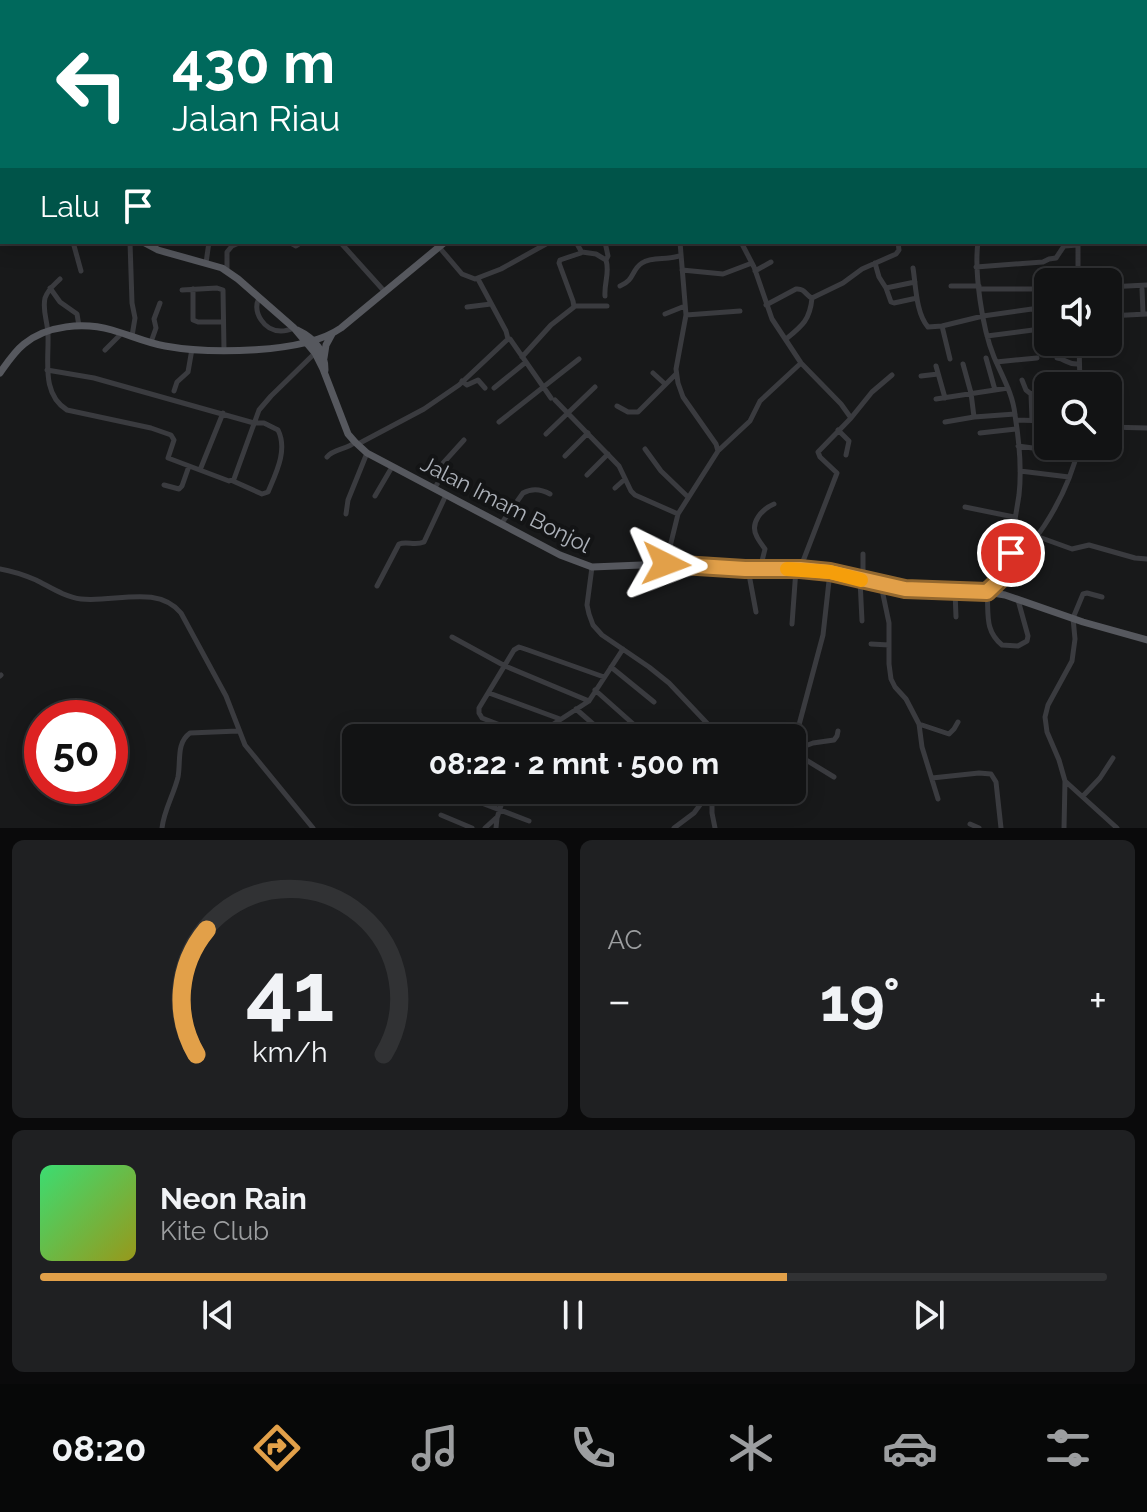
<!DOCTYPE html>
<html lang="id">
<head>
<meta charset="utf-8">
<style>
  body { margin:0; font-family:Raleway,sans-serif; background:#1f2022; color:#f1f3f6; height:100vh; display:flex; flex-direction:column; font-size:30px; white-space:nowrap }
  * { box-sizing:border-box; margin:0 }
  p { font-size:26px; color:#9c9ea0 }
  .icon { flex:none; width:44px; height:44px; fill:none; stroke:currentColor; stroke-width:2; stroke-linecap:round; stroke-linejoin:round }
  .map { position:relative; height:828px; overflow:hidden }
  .side { display:flex; flex-direction:column; gap:12px; padding:12px; background:#0a0a0b; flex:1 }
  .side>* { flex:none }
  .hud { position:absolute; left:0px; top:0px; width:1148px; height:244px; box-shadow:0 4px 20px #0003,0 0 0 2px #313234; background:#00695c; color:#fff; overflow:hidden }
  .buttons { position:absolute; left:1034px; top:268px; display:grid; gap:16px }
  .buttons a { display:grid; place-items:center; width:88px; height:88px; border-radius:12px; background:#121314; box-shadow:0 4px 20px #0003,0 0 0 2px #313234; font-size:40px }
  .speed { position:absolute; left:24px; top:700px; display:flex; gap:16px; font-size:40px; font-weight:700; text-align:center }
  .speed>* { display:grid; place-content:center; width:104px; height:104px; border-radius:50%; background:#121314; box-shadow:0 4px 20px #0003,0 0 0 2px #313234; line-height:1 }
  .speed .limit { border:12px solid #d22; background:#fff; color:#111 }
  .pin { position:absolute; display:grid; place-items:center; width:68px; height:68px; color:#fff; margin:-34px; border:4px solid #fff; border-radius:50%; box-shadow:0 2px 8px #0007 }
  .me { position:absolute; width:88px; margin:-44px; rotate:93deg; stroke-linejoin:round; filter:drop-shadow(0 0 6px #0008) }
  .turn { display:flex; align-items:center; gap:28px; height:168px; padding:0 40px; font-size:36px }
  .turn .icon { width:104px; height:104px; stroke-width:2.5 }
  .turn b { display:block; font-size:56px; line-height:68px }
  .then { display:flex; align-items:center; height:76px; padding:0 40px; background:#0003; gap:16px; font-size:30px }
  .big { font-size:60px; font-weight:700; line-height:1.1 }
  .side .tile { flex:1; display:flex; flex-direction:column; justify-content:center; gap:12px; min-width:0; padding:0 28px; border-radius:12px; background:#1f2022 }
  .side .dial { align-items:center; gap:0 }
  .dial svg { height:208px; overflow:visible; fill:none; stroke:#313234; stroke-width:7; stroke-linecap:round; text-anchor:middle }
  .dial text { fill:#f1f3f6; stroke:none }
  .song { display:flex; align-items:center; gap:24px }
  .cover { width:96px; height:96px; border-radius:12px; background:linear-gradient(135deg,hsl(140 70% 55%),hsl(60 70% 35%)) }
  .played { height:8px; border-radius:4px; background:linear-gradient(90deg,#e2a049 70%,#313234 70%) }
  .keys { display:flex; justify-content:space-around; direction:ltr }
  .heat { display:flex; justify-content:space-between; align-items:center; font-size:44px; direction:ltr }
  .side .tiles { flex:1; display:grid; gap:12px; grid-template-columns:1fr 1fr }
  .tile:last-child { grid-column:span 2 }
  .trip { position:absolute; left:342px; top:724px; width:464px; height:80px; border-radius:12px; background:#121314; box-shadow:0 4px 20px #0003,0 0 0 2px #313234; font-weight:700; line-height:80px; text-align:center }
  .menu { display:flex; height:128px; justify-content:space-around; align-items:center; background:#070808; color:#9c9ea0 }
  .menu .icon { width:56px; height:56px }
  .menu .on { color:#e2a049 }
  .menu b { font-size:36px; color:#f1f3f6 }
  .map>svg:first-child { display:block }
  .lines { fill:none; stroke-linecap:round; stroke-linejoin:round }
  .minor { stroke:#3a3b3f; stroke-width:5 }
  .major { stroke:#56585e; stroke-width:7 }
  .route-casing { stroke:#93682f; stroke-width:20 }
  .route { stroke:#e2a049; stroke-width:14 }
  .slow { stroke:#f59e0b; stroke-width:14 }
  .labels { text-anchor:middle; stroke-width:8; stroke-linejoin:round; paint-order:stroke }
  .street-label { font-size:22px; fill:#acb1b9; stroke:#131415 }
</style>
</head>
<body>
<div class="map">
<svg width="1147" height="828" viewBox="0 0 1147 828">
  <rect width="100%" height="100%" fill="#18191a"/>
  <g class="lines">
    <path class="minor" d="M425 0 426 2
      M554 0 556 2
      M616 0 618 2
      M682 0 684 2
      M823 0 824 2
      M1080 0V2
      M1119 0 1127 2
      M78 2V0
      M120 2 122 0
      M152 2 153 0
      M906 2 922 0
      M1012 2V0
      M1146 10H1147
      M1146 28H1147
      M1146 82 1147 80
      M1146 96H1147
      M73 242 81 271
      M130 242 132 303 135 318 132 336
      M289 242 296 246 302 242
      M340 242 385 292
      M605 242 608 256 606 260
      M741 242 754 267 772 319 801 363 841 404 851 418 818 452 820 457 837 473 800 569
      M978 242C974 272 982 328 994 357 1002 376 1013 394 1015 415 1019 440 1022 469 1019 495 1015 521 1010 541 1012 568
      M439 247 462 274 475 279 501 269 546 244
      M582 252 596 254 606 260C610 273 604 282 605 296
      M206 263 209 242
      M875 263 879 277 886 288 915 282
      M976 267 1043 262 1049 259 1056 258 1064 246 1078 245
      M913 268C916 287 916 313 928 327L942 326 983 316 1032 309 1037 312 1041 329
      M227 270V252L232 246 241 242
      M682 270 723 274 752 263
      M755 271 771 262
      M60 279C54 285 48 289 45 298 42 311 48 322 48 335 49 360 41 394 67 410L151 428 171 435 174 440 168 458 229 481 234 479 259 410 271 396 315 353
      M478 279 506 331 508 339
      M1078 282V243
      M620 286C635 280 631 270 642 263 653 256 669 261 681 255
      M951 286H979
      M1108 287 1147 285
      M50 288 60 302 77 314 79 326
      M886 288 891 302 894 303 917 298
      M193 289V320L198 322H223
      M980 289H1048
      M1142 289 1143 314
      M182 290 217 288 223 290 224 350
      M1115 290 1116 316
      M259 298C252 312 264 331 281 331 285 331 289 330 294 328
      M812 298 843 283 862 269 896 254 899 250 898 242
      M766 305 796 289C805 288 806 296 812 298
      M574 306H607
      M467 307 491 304
      M665 314 685 306
      M686 315 740 311
      M1108 316 1147 314
      M942 326 950 359
      M987 336 1048 328
      M786 339C802 326 810 320 812 298
      M151 342 156 328 154 319 160 303
      M1079 342 1080 386
      M105 350 122 333
      M522 357 551 325 574 307 573 301 559 263 560 260 581 253V251L576 242
      M986 358 995 390
      M1057 358C1066 359 1067 365 1079 364
      M996 362 1037 358
      M963 364 971 393 974 417
      M936 366 945 398
      M47 370 94 378 254 423H264L278 430C288 450 276 473 268 492L262 494 233 481
      M653 373 665 384
      M921 376 938 374
      M1022 380 1026 390 1031 394
      M462 381 467 385 478 380 485 388
      M494 388 526 362
      M174 391 177 382 188 372 192 349
      M936 399 1008 388
      M555 400 619 466 631 491 635 495 678 514
      M617 406 628 412H638L676 374
      M851 418 872 392 892 375
      M1016 420 1048 421
      M1032 420 1031 394 1048 391
      M499 422 579 359
      M945 422 974 417 1015 414
      M1108 427 1147 428
      M838 430 849 441 846 455
      M980 433 1016 429
      M546 434 595 387
      M358 444 424 409 459 385 508 339H510L551 398
      M1018 446 1077 454
      M645 449 661 471 688 497
      M719 450 750 421 760 401 801 363
      M565 456 588 433
      M327 457C334 448 347 450 355 442
      M200 470 223 413
      M1020 471 1069 477
      M587 475 608 454
      M164 485 179 489 182 486 189 466
      M615 488 625 479
      M434 489 439 481 436 471 464 440
      M375 496 392 467
      M965 507 1014 517
      M346 514 348 500 367 453
      M501 524 523 493C532 488 541 489 550 494
      M1036 536 1072 549 1089 545 1135 558 1147 559
      M666 563 678 514 718 451 716 444 683 397 678 383 676 369 686 315 680 242
      M592 567 587 605 589 614 593 625 602 635 649 667 669 683 721 738
      M0 569C12 571 24 575 36 580 50 587 65 597 81 599 114 603 157 584 181 613L226 696 245 745 313 828
      M748 569 756 612
      M760 569 765 549C762 545 759 541 757 537 749 523 762 509 774 504
      M881 585 889 623V664L891 679 895 687 906 699 919 724 922 747 938 799
      M377 586 399 544C407 541 415 546 424 542L446 495
      M955 591 956 617
      M1018 600 1028 636 1027 641 1018 646 1002 645C984 630 989 613 987 592 1030 553 1066 503 1079 446
      M862 621 860 580 863 572V554
      M792 624 796 569
      M452 637 505 666 589 701
      M871 644 889 645
      M611 667 654 702
      M0 676 1 675
      M595 690 649 738
      M489 693 560 719
      M576 709 609 738
      M919 724 949 734 954 729 958 722
      M552 725 567 738
      M711 726 725 732 731 738
      M532 738 589 701 623 649
      M533 738 482 718 479 713V708L514 650 519 647 528 650 604 677
      M792 751 823 635 830 572
      M792 751 813 743 834 740 837 736 838 731
      M793 752 834 777
      M932 778 979 773 991 774 996 782 1001 828
      M1065 781 1117 828
      M712 791V813L715 828
      M458 794 529 821
      M1083 796 1100 778 1113 758
      M441 815 472 828
      M970 824 979 828
      M162 828C164 810 174 794 178 777 181 761 176 743 190 733L238 731
      M485 828 496 818
      M496 828 497 818 506 790
      M674 828 694 813 711 790
      M1064 828 1065 781 1059 760 1047 732 1045 717 1048 705 1072 661 1075 639 1073 618 1083 594 1087 593 1102 597"/>
    <path class="major" d="M193 2 195 0
      M734 2 737 0
      M143 242 158 250 222 268 238 279 294 328 315 353 323 369 348 434 355 442 367 453 560 555 592 567 666 564 745 569H800L830 572 905 589 987 592 1005 595 1083 622 1147 640
      M297 330C314 338 325 350 325 370
      M324 358 326 345 332 334
      M0 373C7 363 14 352 24 344 47 325 84 322 112 330 130 335 147 343 165 346 209 354 304 354 341 328L445 242"/>
  </g>
  <g class="lines">
    <g class="route-casing">
      <path id="route" d="M666 564 745 569H800L830 572 905 589 987 592 1012 568 1011 553"/>
    </g>
    <use href="#route" class="route"/>
    <path class="slow" d="M787 569 830 572 861 580"/>
  </g>
  <g class="labels">
    <g class="street-label">
      <text transform="translate(506 504) rotate(27)" y="8">Jalan Imam Bonjol</text>
    </g>
  </g>
</svg>
<div class="buttons">
<a><svg class="icon" aria-label="sound" viewBox="0 0 24 24"><path d="M4 9h4l5-4v14l-5-4H4zM17 9q2 3 0 6"/></svg></a>
<a><svg class="icon" aria-label="search" viewBox="0 0 24 24"><circle cx="10" cy="10" r="6"/><path d="M15 15l6 6"/></svg></a>
</div>
<div class="speed"><div class="limit">50</div></div>
<div class="pin" style="left:1011px;top:553px;background:#d93025"><svg class="icon" aria-label="arrive" viewBox="0 0 24 24"><path d="M6 21V4h12l-3 4 3 4H6"/></svg></div>
<svg class="me" style="left:666px;top:564px" viewBox="-20 -20 40 40"><path d="M0-17L14 15 0 8-14 15z" fill="#e2a049" stroke="#fff" stroke-width="4"/></svg>
<div class="trip">08:22 · 2 mnt · 500 m</div>
<div class="hud">
<div class="turn"><svg class="icon" aria-label="left" viewBox="0 0 24 24"><path d="M17 20v-9H6M10 6l-5 5 5 5"/></svg><div><b>430 m</b>Jalan Riau</div></div>
<div class="then">Lalu<svg class="icon" aria-label="arrive" viewBox="0 0 24 24"><path d="M6 21V4h12l-3 4 3 4H6"/></svg></div>
</div>
</div>
<section class="side">
<div class="tiles">
<div class="tile dial"><svg viewBox="0 0 100 80">
<path d="M14 69A42 42 0 1 1 86 69"/>
<path d="M14 69A42 42 0 0 1 18 21" stroke="#e2a049"/>
<text x="50" y="56" font-size="32" font-weight="700">41</text>
<text x="50" y="72" font-size="11">km/h</text>
</svg></div>
<div class="tile"><p>AC</p>
<div class="heat"><a>−</a><b class="big">19°</b><a>+</a></div>
</div>
<div class="tile">
<div class="song"><i class="cover"></i><div><b>Neon Rain</b><p>Kite Club</p></div></div>
<div class="played"></div>
<div class="keys"><svg class="icon" aria-label="previous" viewBox="0 0 24 24"><path d="M18 5L8 12l10 7zM5 5v14"/></svg><svg class="icon" aria-label="pause" viewBox="0 0 24 24"><path d="M8 5v14M16 5v14"/></svg><svg class="icon" aria-label="next" viewBox="0 0 24 24"><path d="M6 5l10 7-10 7zM19 5v14"/></svg></div>
</div>
</div>
</section>
<nav class="menu">
<b>08:20</b>
<svg class="icon on" aria-label="directions" viewBox="0 0 24 24"><path d="M12 3l9 9-9 9-9-9zM9 14v-3h6M13 9l2 2-2 2"/></svg>
<svg class="icon" aria-label="music" viewBox="0 0 24 24"><path d="M9 18V5l10-2v13"/><circle cx="6" cy="18" r="3"/><circle cx="16" cy="16" r="3"/></svg>
<svg class="icon" aria-label="phone" viewBox="0 0 24 24"><path d="M5 4h4l2 5-3 2q2 4 5 5l2-3 5 2v4C11 20 4 13 5 4z"/></svg>
<svg class="icon" aria-label="climate" viewBox="0 0 24 24"><path d="M12 3v18M4 7l16 10M4 17L20 7"/></svg>
<svg class="icon" aria-label="car" viewBox="0 0 24 24"><path d="M5 17H2v-5l4-1 3-4h7l3 4 3 1v5h-3M9 17h6M6 11h13"/><circle cx="7" cy="17" r="2"/><circle cx="17" cy="17" r="2"/></svg>
<svg class="icon" aria-label="filters" viewBox="0 0 24 24"><path d="M4 7h16M4 17h16"/><circle cx="9" cy="7" r="2"/><circle cx="15" cy="17" r="2"/></svg>
</nav>
</body>
</html>
